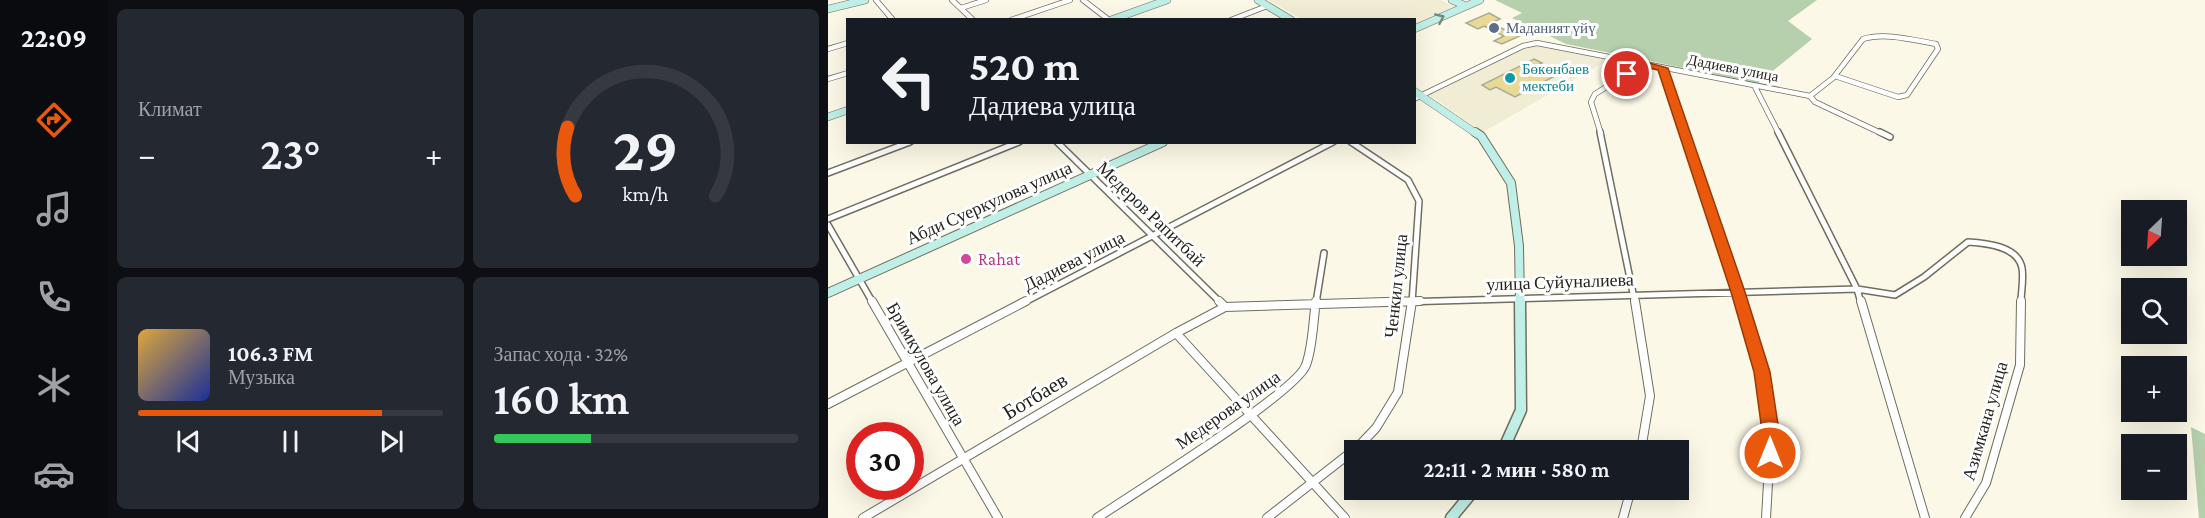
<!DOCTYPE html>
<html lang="ru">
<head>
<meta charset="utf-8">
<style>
  body { margin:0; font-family:"Crimson Pro",serif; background:#242831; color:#f1f3f6; height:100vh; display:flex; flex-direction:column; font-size:22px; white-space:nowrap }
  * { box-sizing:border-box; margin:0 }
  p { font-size:20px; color:#9ea1a6 }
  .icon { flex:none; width:33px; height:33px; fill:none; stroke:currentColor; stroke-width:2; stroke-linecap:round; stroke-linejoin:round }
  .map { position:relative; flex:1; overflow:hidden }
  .drawer { display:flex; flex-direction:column; gap:9px; padding:9px; background:#0d0f14; width:720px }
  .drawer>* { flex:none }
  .banner { position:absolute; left:18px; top:18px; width:570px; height:126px; border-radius:0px; box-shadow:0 6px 24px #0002; background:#171b24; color:#f1f3f6; overflow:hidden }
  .needle { width:39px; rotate:205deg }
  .tools { position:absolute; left:1293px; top:200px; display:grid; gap:12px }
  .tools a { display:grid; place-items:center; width:66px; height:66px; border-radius:0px; background:#171b24; box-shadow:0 6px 24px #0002; font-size:30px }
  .speed { position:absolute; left:18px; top:422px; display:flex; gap:12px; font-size:30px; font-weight:700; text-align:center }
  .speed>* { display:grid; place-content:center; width:78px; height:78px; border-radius:50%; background:#171b24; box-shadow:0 6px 24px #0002; line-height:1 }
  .speed .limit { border:9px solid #d22; background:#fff; color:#111 }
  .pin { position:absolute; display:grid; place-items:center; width:51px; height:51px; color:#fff; margin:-26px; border:3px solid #fff; border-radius:50%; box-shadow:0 2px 6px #0007 }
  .me { position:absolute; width:66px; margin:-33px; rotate:0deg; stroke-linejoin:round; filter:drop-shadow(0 0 4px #0008) }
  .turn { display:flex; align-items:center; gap:21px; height:126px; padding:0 24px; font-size:27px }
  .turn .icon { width:78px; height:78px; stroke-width:2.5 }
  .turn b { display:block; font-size:42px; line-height:51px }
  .big { font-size:45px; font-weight:600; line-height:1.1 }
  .drawer .widget { flex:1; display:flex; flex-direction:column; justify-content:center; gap:9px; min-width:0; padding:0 21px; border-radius:9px; background:#242831 }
  .drawer .dial { align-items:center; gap:0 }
  .dial svg { height:156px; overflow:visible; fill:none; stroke:#363941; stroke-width:7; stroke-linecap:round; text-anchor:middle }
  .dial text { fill:#f1f3f6; stroke:none }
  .song { display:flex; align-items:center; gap:18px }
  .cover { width:72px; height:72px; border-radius:9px; background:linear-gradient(135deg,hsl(40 70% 55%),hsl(230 70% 35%)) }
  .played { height:6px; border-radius:3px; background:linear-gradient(90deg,#ea580c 80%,#363941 80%) }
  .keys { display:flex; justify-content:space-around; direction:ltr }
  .heat { display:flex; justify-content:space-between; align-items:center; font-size:33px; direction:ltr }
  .charge { height:9px; border-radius:4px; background:linear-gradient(90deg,#34c759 32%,#363941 0) }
  .drawer .tiles { flex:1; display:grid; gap:9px; grid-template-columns:repeat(2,1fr) }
  .trip { position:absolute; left:516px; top:440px; width:345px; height:60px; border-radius:0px; background:#171b24; box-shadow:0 6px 24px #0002; font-weight:600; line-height:60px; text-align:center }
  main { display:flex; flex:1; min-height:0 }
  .menu { display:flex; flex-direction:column; width:108px; justify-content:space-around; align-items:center; background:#090b0e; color:#9ea1a6 }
  .menu .icon { width:42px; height:42px }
  .menu .active { color:#ea580c }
  .menu b { font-size:27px; color:#f1f3f6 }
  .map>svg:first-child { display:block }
  .built { fill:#f1edd5 }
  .green { fill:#b6cfac }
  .building { fill:#e8da95; stroke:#aca99a; stroke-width:1.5 }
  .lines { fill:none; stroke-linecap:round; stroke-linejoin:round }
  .street-far2-casing { stroke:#706e5f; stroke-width:6 }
  .street-far1-casing { stroke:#706e5f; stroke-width:8 }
  .street-casing { stroke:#706e5f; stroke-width:10 }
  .secondary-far2-casing { stroke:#706e5f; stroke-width:8 }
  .secondary-far1-casing { stroke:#706e5f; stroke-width:10 }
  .secondary-casing { stroke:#706e5f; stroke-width:13 }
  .street-far2 { stroke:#fff; stroke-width:4.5 }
  .street-far1 { stroke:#fff; stroke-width:5 }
  .street { stroke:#fff; stroke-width:8 }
  .secondary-far2 { stroke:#bfefe7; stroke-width:7 }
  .secondary-far1 { stroke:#bfefe7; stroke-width:8 }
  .secondary { stroke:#bfefe7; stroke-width:10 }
  .oneway { stroke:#728a82 }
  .route { fill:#ea580c; stroke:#983908; stroke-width:1.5 }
  .service-dot { fill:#5c6f8a; stroke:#fff; stroke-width:2 }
  .culture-dot { fill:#0f9aa8; stroke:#fff; stroke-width:2 }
  .hotel-dot { fill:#d1479c; stroke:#fff; stroke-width:2 }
  .labels { text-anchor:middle; stroke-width:6; stroke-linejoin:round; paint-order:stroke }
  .far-service-label { font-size:15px; fill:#4e5e75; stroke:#fff; text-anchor:start }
  .far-street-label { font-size:15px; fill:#25241e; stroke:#fff }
  .far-culture-label { font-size:15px; fill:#0d838f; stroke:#fff; text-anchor:start }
  .street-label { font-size:18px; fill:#25241e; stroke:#fff }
  .hotel-label { font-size:18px; fill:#b23c85; stroke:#fff; text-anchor:start }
  .near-street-label { font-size:21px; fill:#25241e; stroke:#fff }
</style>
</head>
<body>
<main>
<nav class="menu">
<b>22:09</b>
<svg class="icon active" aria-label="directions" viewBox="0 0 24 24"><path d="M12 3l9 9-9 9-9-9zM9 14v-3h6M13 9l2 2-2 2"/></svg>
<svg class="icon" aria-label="music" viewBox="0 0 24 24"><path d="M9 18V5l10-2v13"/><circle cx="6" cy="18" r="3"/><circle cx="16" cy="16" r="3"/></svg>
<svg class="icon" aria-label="phone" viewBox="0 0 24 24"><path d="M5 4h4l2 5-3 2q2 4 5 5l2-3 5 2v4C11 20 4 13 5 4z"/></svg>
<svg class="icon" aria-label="climate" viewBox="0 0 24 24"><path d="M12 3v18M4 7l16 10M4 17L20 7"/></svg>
<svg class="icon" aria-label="car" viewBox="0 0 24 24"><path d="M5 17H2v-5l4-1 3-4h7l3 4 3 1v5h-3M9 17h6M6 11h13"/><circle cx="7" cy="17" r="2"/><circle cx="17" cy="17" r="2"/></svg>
</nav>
<section class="drawer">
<div class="tiles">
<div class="widget"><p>Климат</p>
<div class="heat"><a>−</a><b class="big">23°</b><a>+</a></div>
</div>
<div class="widget dial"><svg viewBox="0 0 100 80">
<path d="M14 69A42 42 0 1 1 86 69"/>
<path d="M14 69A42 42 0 0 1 10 34" stroke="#ea580c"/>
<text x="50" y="56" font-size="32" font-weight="700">29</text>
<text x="50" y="72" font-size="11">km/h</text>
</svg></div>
<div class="widget">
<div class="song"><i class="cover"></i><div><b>106.3 FM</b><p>Музыка</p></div></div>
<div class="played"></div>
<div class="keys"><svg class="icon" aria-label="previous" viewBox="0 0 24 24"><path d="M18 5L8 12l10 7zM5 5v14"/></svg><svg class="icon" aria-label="pause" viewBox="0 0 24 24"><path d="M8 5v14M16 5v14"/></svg><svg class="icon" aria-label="next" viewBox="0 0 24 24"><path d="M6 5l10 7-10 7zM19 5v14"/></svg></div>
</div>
<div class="widget"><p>Запас хода · 32%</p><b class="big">160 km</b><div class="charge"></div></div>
</div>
</section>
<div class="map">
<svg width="1377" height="518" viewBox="0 0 1377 518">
  <rect width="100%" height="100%" fill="#fbf8e7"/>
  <path class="built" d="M440 0H613L626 6 587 24 586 20 474 19Z
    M710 45 781 60 655 132 601 95 698 48Z"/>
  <path class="green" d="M667 0H989L960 21 984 39 930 83 738 44 684 18 694 13Z
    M1363 427 1377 434V518H1371Z"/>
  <path class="building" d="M661 13 672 19 663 23 683 33 688 30 696 34 674 44 666 41 676 36 656 26 650 29 638 23Z
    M706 59 714 63 706 67 725 77 687 97 668 87 662 90 654 85Z"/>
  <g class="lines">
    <g class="street-far2-casing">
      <path id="street-far2" d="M48 0 65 20
        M124 0 145 20
        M255 0 281 20
        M133 8 158 0
        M183 20 242 0
        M403 20 439 6
        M0 49 20 43
        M835 68 857 134
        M0 79 20 73
        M927 87 951 134
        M982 96 1005 78 1035 39C1057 32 1085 40 1108 44L1110 49 1079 95 1070 97 1007 76
        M982 96 987 102 1055 134
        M586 99 695 46 709 43 982 96
        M773 134 763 102 767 94 815 64"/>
    </g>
    <g class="street-far1-casing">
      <path id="street-far1" d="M772 132 807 303
        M856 132 913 303
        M950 132 1029 289 1033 303
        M1052 132 1062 137
        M229 142 393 303
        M523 142 580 180 591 201 584 303
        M0 173 82 142
        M0 219 191 142
        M0 225 45 303
        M195 303 505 142
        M488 303 496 253
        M539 303 1029 289 1067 295 1096 277 1140 242C1158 243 1190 246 1194 268 1196 279 1193 292 1193 303"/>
    </g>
    <g class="street-casing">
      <path id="street" d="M44 301 170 518
        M391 301 397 307
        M807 301 822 396 813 450
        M913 301 934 372 943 431 938 518
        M1033 301 1097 518
        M348 333 517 518
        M0 404 198 301
        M527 450 548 428 570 392 584 301
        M35 518 348 333 397 307 592 301
        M269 518C303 495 469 392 478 365 485 346 485 321 488 301
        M439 518 526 450
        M795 518 803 489
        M1137 518 1158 483 1192 365 1193 301"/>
    </g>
    <g class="secondary-far2-casing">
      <path id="secondary-far2" d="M430 0 463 20
        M624 0 638 6
        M0 9 37 0
        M283 20 339 0
        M586 29 652 0
        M586 91 649 134
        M0 117 20 110"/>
    </g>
    <g class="secondary-far1-casing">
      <path id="secondary-far1" d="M647 132 653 136 683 183 691 246 692 303
        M0 293 335 142"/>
    </g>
    <g class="secondary-casing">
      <path id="secondary" d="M675 450 693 410 692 301
        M623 518 647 489"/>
    </g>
    <use href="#street-far2" class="street-far2"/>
    <use href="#street-far1" class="street-far1"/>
    <use href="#street" class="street"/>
    <use href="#secondary-far2" class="secondary-far2"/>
    <use href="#secondary-far1" class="secondary-far1"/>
    <use href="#secondary" class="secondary"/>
  </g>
  <defs><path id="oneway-chevron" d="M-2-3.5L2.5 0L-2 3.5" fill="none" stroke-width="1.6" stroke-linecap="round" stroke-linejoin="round" transform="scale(1.5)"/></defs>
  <use class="oneway" href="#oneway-chevron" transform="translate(612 18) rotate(-24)"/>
  <path class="route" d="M814 61 840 68 917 292 942 372 951 431 950 453 948 458 942 460 935 458 933 453 934 431 926 372 903 292 830 70 816 67 802 76 794 74Z"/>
  <circle class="service-dot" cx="666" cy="28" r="6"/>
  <circle class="culture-dot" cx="682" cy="78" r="6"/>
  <circle class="hotel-dot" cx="138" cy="259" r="6"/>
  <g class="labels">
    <g class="far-service-label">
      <text x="678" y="33">Маданият үйү</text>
    </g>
    <g class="far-street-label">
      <text transform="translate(905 68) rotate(11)" y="5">Дадиева улица</text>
    </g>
    <g class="far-culture-label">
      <text x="694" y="74">Бөкөнбаев<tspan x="694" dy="17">мектеби</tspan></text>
    </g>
    <g class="street-label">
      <text transform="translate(161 203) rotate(-24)" y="6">Абди Суеркулова улица</text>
      <text transform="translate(323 214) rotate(44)" y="6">Медеров Рапитбай</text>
      <text transform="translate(246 261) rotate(-27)" y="6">Дадиева улица</text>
      <text transform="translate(732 282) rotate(-2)" y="6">улица Суйуналиева</text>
      <text transform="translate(568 286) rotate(-84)" y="6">Ченкил улица</text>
      <text transform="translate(98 364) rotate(60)" y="6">Бримкулова улица</text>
      <text transform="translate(400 410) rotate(-35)" y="6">Медерова улица</text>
      <text transform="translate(1157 421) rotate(-74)" y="6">Азимкана улица</text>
    </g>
    <g class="hotel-label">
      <text x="150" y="265">Rahat</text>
    </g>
    <g class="near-street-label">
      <text transform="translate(207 396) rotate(-31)" y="7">Ботбаев</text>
    </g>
  </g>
</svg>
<div class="tools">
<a><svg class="needle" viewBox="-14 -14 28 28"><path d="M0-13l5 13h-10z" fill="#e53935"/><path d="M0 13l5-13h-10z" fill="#9ea1a6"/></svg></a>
<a><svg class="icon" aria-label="search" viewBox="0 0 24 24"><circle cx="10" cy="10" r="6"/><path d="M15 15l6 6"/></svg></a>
<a>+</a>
<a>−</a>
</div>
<div class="speed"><div class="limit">30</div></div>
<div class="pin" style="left:799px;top:74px;background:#d93025"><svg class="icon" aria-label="arrive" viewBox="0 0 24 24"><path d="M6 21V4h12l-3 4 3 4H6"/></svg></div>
<svg class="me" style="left:942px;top:453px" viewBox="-20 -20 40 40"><circle r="17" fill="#ea580c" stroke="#fff" stroke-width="3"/><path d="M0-11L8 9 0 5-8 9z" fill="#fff"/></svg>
<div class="trip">22:11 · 2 мин · 580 m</div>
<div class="banner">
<div class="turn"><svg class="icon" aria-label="left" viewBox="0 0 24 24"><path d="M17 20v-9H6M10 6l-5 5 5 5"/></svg><div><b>520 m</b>Дадиева улица</div></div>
</div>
</div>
</main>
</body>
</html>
